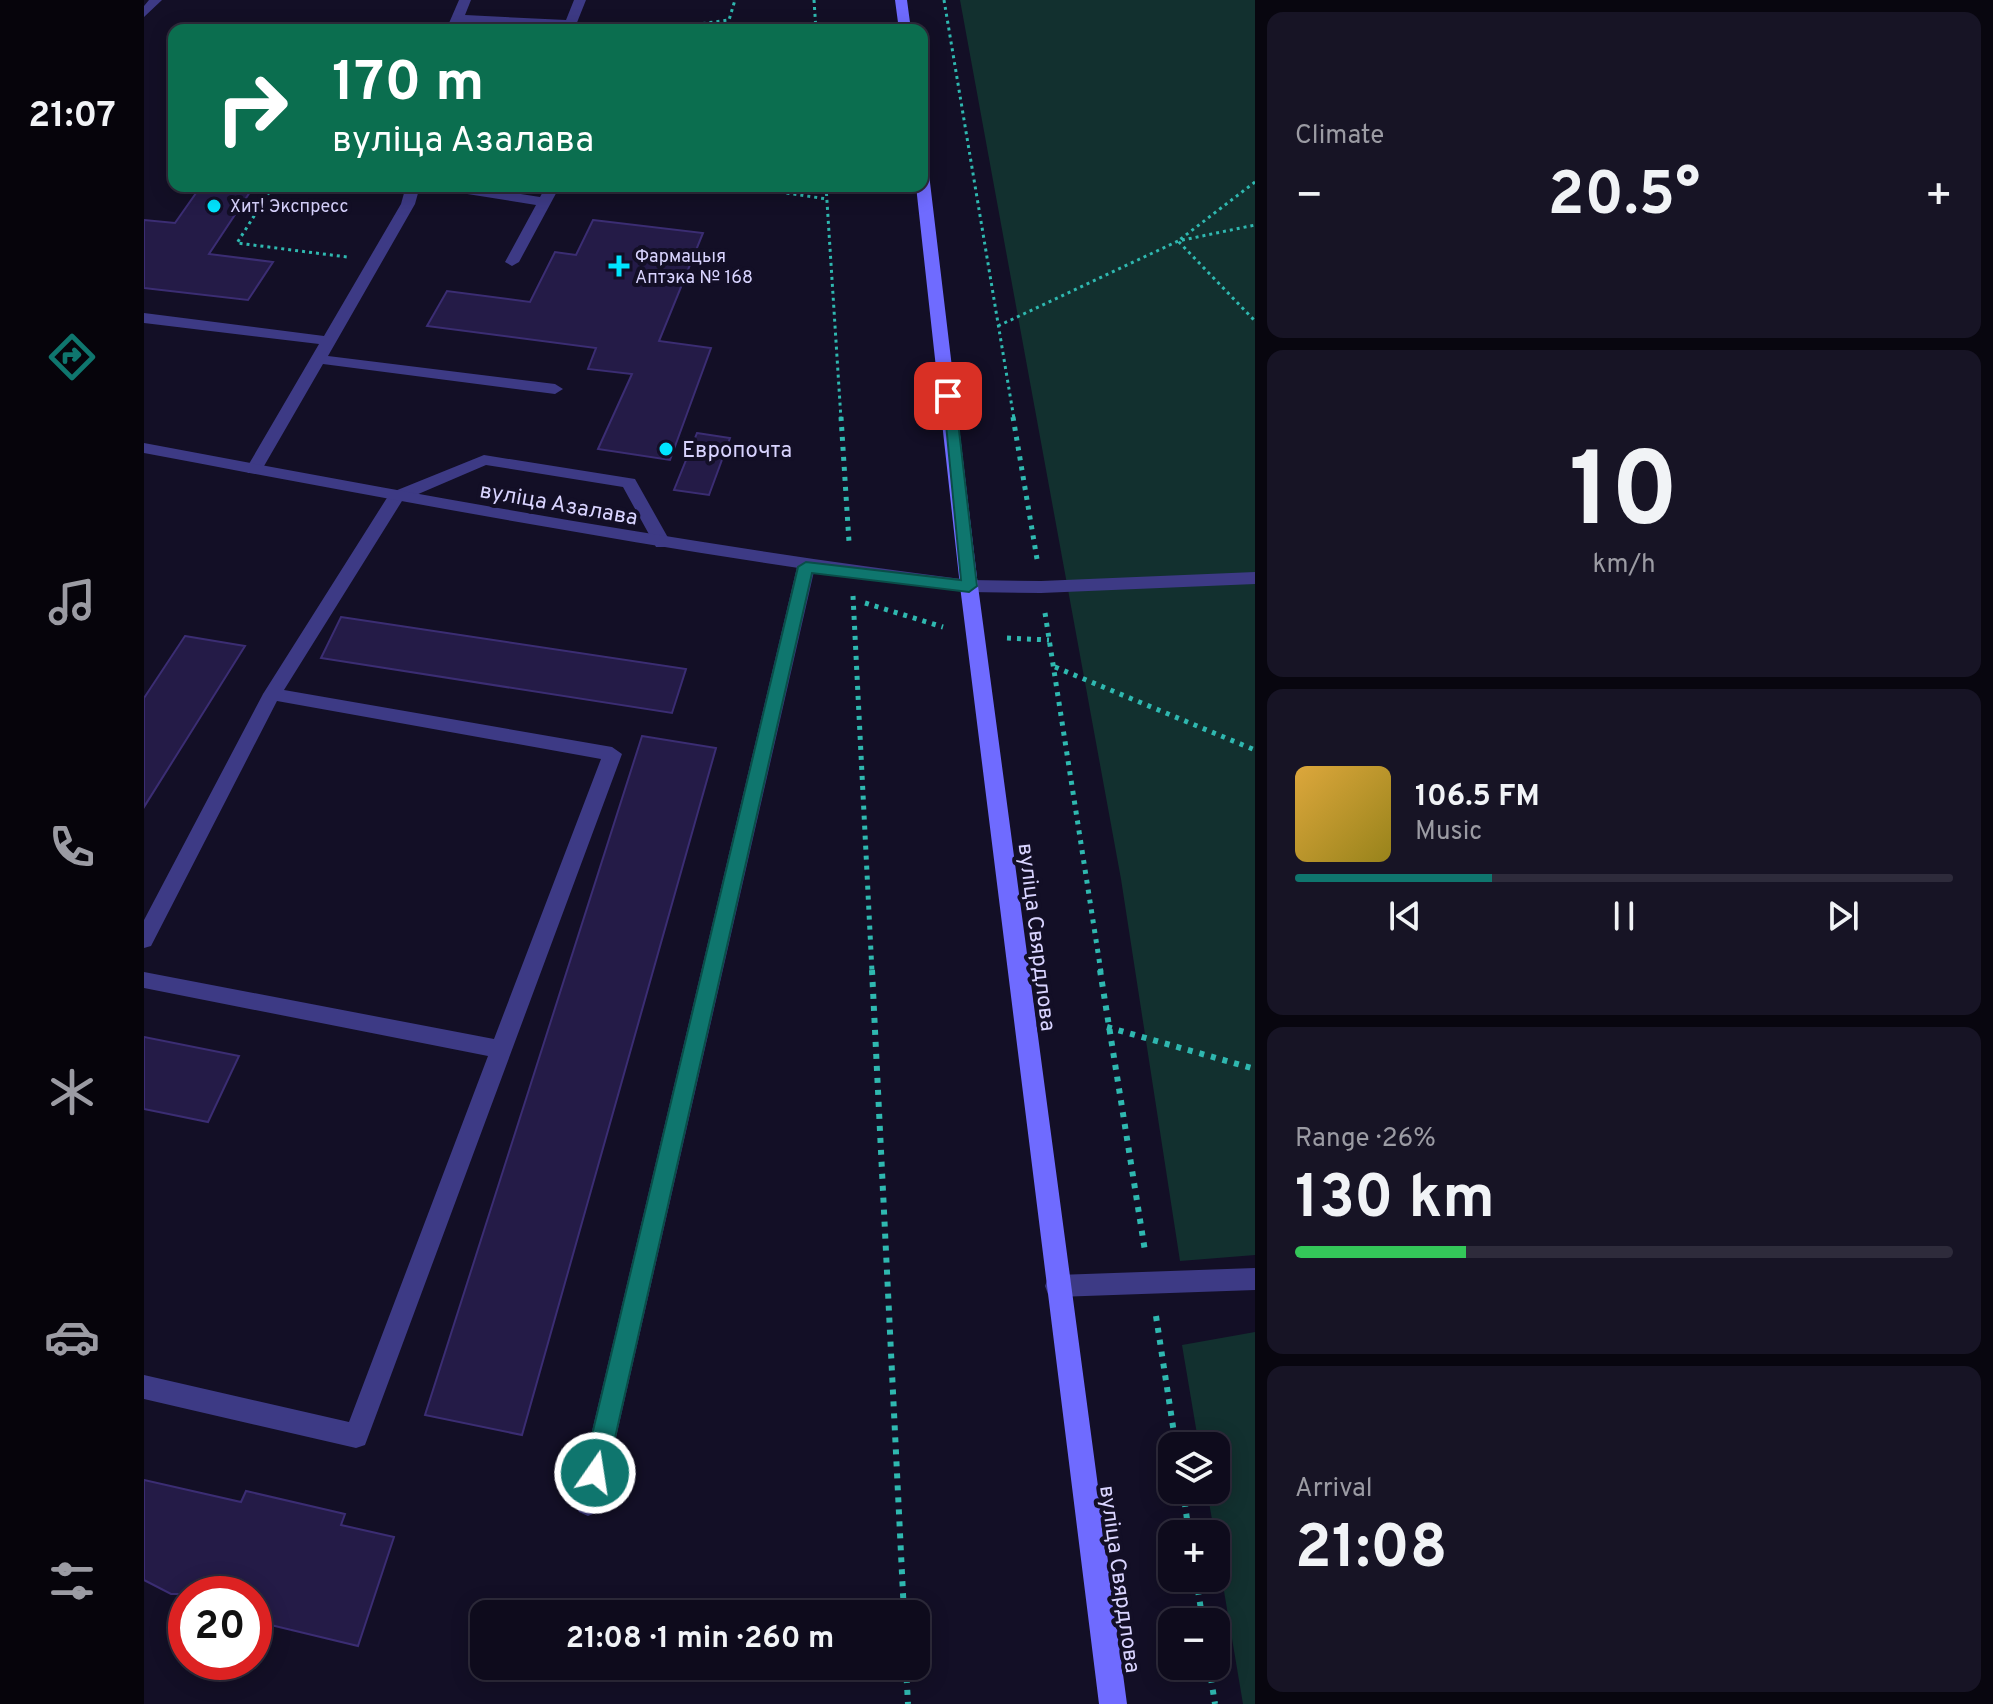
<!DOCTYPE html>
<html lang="en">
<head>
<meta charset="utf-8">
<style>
  body { margin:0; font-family:Overpass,sans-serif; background:#171425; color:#f1f3f6; height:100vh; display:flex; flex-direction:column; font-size:30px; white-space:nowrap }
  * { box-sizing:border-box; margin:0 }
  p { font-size:26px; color:#9b9ba3 }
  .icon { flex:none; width:44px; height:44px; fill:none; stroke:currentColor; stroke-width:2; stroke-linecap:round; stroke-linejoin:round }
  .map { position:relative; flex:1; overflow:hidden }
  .panel { display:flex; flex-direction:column; gap:12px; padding:12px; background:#08060f; width:738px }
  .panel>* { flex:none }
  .top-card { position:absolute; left:24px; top:24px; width:760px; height:168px; border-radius:16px; box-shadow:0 4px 20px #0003,0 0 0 2px #2e2b3b; background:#0b6e4f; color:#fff; overflow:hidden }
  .fabs { position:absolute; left:1014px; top:1432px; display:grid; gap:16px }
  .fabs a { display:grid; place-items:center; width:72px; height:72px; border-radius:16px; background:#0e0b1c; box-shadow:0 4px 20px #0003,0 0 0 2px #2e2b3b; font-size:40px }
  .speed { position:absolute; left:24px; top:1576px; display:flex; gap:16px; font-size:40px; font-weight:700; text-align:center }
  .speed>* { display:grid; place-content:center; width:104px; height:104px; border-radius:50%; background:#0e0b1c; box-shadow:0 4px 20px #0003,0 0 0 2px #2e2b3b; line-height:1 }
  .speed .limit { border:12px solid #d22; background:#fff; color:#111 }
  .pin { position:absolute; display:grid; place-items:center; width:68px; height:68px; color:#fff; margin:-34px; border-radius:16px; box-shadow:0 4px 12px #0006 }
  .me { position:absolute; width:88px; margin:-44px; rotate:13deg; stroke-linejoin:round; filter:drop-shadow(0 0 6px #0008) }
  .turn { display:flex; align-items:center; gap:28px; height:168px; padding:0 32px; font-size:36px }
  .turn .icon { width:104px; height:104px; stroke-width:2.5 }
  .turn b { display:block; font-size:56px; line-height:68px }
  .big { font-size:60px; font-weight:700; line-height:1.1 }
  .panel .tile { flex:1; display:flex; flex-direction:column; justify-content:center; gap:12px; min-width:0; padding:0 28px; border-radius:16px; background:#171425 }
  .panel .dial { align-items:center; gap:0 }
  .dial b { font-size:104px; line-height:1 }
  .song { display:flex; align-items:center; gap:24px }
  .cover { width:96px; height:96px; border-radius:12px; background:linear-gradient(135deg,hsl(40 70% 55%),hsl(50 70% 35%)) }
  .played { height:8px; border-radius:4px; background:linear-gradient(90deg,#0f766e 30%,#2e2b3b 30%) }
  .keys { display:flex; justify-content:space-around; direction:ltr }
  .heat { display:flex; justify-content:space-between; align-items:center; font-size:44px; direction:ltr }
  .charge { height:12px; border-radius:6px; background:linear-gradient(90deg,#34c759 26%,#2e2b3b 0) }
  .trip { position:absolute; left:326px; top:1600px; width:460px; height:80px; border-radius:16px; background:#0e0b1c; box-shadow:0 4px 20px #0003,0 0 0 2px #2e2b3b; font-weight:700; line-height:80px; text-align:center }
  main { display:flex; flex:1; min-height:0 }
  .menu { display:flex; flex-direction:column; width:144px; justify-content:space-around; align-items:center; background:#06040b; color:#9b9ba3 }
  .menu .icon { width:56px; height:56px }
  .menu .active { color:#0f766e }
  .menu b { font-size:36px; color:#f1f3f6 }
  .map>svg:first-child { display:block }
  .green { fill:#12302f }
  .building { fill:#241b47; stroke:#3b2d73; stroke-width:2 }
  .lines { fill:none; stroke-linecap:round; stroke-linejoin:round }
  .path-far2 { stroke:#2fb8b0; stroke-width:3; stroke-dasharray:3 4; stroke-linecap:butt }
  .path-far1 { stroke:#2fb8b0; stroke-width:5; stroke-dasharray:4 6; stroke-linecap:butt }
  .path { stroke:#2fb8b0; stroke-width:6; stroke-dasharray:5 7; stroke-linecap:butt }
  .service { fill:#3d3a85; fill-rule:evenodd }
  .tertiary { fill:#3d3a85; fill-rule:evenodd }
  .secondary { fill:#6f6bff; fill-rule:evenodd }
  .route { fill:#0f766e; stroke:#0a4d48; stroke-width:2 }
  .poi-dot { fill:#00e5ff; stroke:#130f26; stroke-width:3 }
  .labels { text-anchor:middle; stroke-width:8; stroke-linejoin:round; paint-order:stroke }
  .far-poi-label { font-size:18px; fill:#d9d4ff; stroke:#130f26; text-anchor:start }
  .poi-label { font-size:22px; fill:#d9d4ff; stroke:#130f26; text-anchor:start }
  .street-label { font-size:22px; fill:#d9d4ff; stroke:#130f26 }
</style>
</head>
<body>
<main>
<nav class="menu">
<b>21:07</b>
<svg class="icon active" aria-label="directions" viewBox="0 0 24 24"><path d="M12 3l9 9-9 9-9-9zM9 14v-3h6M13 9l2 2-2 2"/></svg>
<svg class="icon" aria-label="music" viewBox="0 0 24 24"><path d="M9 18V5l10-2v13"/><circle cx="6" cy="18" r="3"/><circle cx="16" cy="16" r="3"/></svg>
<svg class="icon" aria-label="phone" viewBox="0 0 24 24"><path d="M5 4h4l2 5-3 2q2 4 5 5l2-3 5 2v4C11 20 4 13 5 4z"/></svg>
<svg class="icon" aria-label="climate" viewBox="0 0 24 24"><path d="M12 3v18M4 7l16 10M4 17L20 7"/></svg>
<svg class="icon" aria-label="car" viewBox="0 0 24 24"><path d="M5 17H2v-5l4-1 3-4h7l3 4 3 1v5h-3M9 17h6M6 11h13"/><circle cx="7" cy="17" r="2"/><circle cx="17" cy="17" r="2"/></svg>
<svg class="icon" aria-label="filters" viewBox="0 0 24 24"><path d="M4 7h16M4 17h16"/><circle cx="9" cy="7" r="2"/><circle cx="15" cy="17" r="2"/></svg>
</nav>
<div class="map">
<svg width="1111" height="1704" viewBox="0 0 1111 1704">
  <rect width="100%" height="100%" fill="#130f26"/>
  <path class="green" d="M816 0H1111V1255L1036 1261 977 879Z
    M1111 1332V1704H1099L1063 1490H1072V1446H1055L1038 1345Z"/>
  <path class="building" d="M57 186H110L65 254 129 262 104 300 0 288V220L31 223Z
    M449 220 559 233 515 341 567 348 526 460 454 449 488 374 444 369 452 348 283 326 303 291 386 302 411 252 432 255Z
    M553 433 586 438 565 495 530 490Z
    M197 617 542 669 528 713 177 658Z
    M41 636 101 646 0 807V698Z
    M498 736 572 748 378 1435 281 1415Z
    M0 1037 95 1056 64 1122 0 1109Z
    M0 1480 97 1502 102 1491 201 1514 197 1525 250 1537 214 1646 110 1621V1594H27L0 1580Z"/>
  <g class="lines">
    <path class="path-far2" d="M670 0 672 30
      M800 0 870 419
      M510 30 585 20 591 0
      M1111 182 1034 241 1111 321
      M129 186 93 243 203 257
      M594 186 683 199
      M682 186 697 419
      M854 326 1034 241 1111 225"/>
    <path class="path-far1" d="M697 417 705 542
      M869 417 893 559
      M709 596 728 972
      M721 603 799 627
      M901 613 957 972
      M863 638 905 640
      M911 667 1111 750"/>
    <path class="path" d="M728 970 760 1614
      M956 970 1001 1251
      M963 1027 1111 1069
      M1012 1316 1032 1446
      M1039 1490 1045 1534
      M1052 1578 1059 1622
      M762 1666 764 1704
      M1065 1666 1071 1704"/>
    <path class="service" d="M5 0H18L0 17V6Z
      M315 0H327L321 15 422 20 430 0H442L430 30 318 22 314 30H302Z
      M262 186H276L271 204 184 356 411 384 419 389 411 394 179 364 116 473H104L102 469 175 344 0 323V313L180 336 257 204Z
      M291 186H325L396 197 402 186H416L375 262 368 266 361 262 392 205 298 190Z
      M340 455 491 479 527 543 524 547H512L479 487 342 465 258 501 140 690 468 747 478 754 221 1445 212 1448 0 1399V1375L205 1422 344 1056 0 988V972L350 1039 457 759 133 701 7 946 0 948V920L119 694 246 493Z
      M662 561 671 567 457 1503 453 1512 444 1516 435 1512 431 1503 653 567Z
      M1111 572V584L897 593 825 592 816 586 825 580 897 581Z
      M1111 1268V1290L913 1297 904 1294 901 1286 904 1278 913 1275Z"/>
    <path class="tertiary" d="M0 443C274 495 548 545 825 580L834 586 825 592C548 556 274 505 0 453Z"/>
    <path class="secondary" d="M751 0H763L767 30H755Z
      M778 170 785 174 834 586 983 1704H955L816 586 772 186H778Z"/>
  </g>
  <path class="route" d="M799 393 811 396 833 586 825 592 668 573 463 1473 459 1481 451 1484 442 1481 439 1473 654 567 662 562 817 580Z"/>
  <g class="poi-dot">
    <circle cx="70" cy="206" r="8"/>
    <path d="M471 254h8v8h8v8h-8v8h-8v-8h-8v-8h8z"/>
    <circle cx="522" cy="449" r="8"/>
  </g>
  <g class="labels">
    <g class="far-poi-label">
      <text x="86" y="212">Хит! Экспресс</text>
      <text x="491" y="262">Фармацыя<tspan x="491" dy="21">Аптэка № 168</tspan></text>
    </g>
    <g class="poi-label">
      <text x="538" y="457">Европочта</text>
    </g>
    <g class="street-label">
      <text transform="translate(415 503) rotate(10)" y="8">вуліца Азалава</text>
      <text transform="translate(894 937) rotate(83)" y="8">вуліца Свярдлова</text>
      <text transform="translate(977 1579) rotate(82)" y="8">вуліца Свярдлова</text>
    </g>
  </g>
</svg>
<div class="fabs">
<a><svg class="icon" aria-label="layers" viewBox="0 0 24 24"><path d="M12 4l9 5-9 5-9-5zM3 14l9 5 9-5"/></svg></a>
<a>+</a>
<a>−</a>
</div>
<div class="speed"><div class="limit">20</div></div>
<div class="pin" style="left:804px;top:396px;background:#d93025"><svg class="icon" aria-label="arrive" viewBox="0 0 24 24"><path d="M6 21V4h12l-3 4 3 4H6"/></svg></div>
<svg class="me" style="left:451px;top:1473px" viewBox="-20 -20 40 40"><circle r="17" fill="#0f766e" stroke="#fff" stroke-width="3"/><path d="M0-11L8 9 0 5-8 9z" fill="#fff"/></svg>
<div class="trip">21:08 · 1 min · 260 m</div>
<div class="top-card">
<div class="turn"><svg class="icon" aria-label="right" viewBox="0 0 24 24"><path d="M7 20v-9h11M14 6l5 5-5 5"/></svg><div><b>170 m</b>вуліца Азалава</div></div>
</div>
</div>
<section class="panel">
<div class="tile"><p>Climate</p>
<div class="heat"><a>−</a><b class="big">20.5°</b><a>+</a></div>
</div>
<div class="tile dial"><b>10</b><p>km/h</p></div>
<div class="tile">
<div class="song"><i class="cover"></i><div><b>106.5 FM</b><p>Music</p></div></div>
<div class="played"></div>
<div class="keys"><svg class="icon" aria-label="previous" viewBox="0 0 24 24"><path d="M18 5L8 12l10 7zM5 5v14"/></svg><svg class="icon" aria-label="pause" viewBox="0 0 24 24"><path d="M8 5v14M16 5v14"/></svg><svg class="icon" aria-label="next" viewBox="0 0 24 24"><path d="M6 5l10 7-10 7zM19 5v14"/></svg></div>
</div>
<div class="tile"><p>Range · 26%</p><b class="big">130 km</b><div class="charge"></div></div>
<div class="tile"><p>Arrival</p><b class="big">21:08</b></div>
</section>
</main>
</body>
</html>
